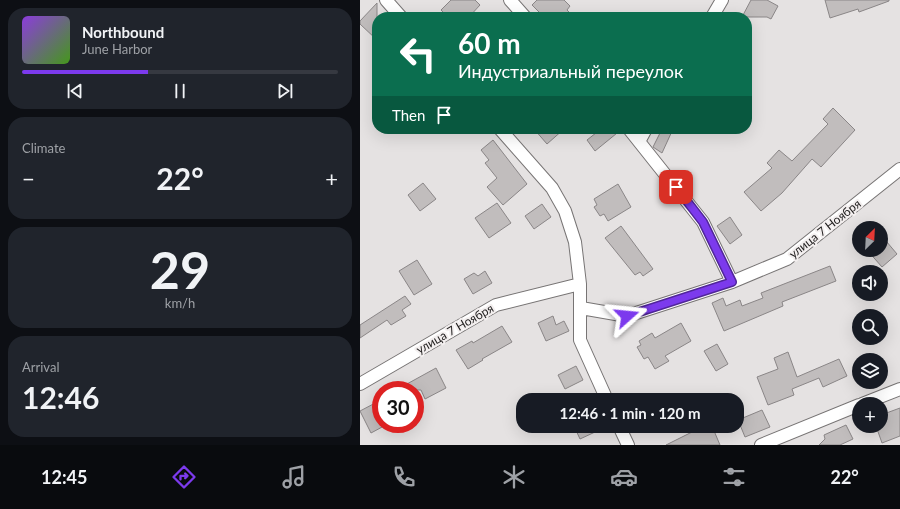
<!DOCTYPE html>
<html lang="en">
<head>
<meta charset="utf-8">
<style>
  body { margin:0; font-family:Lato,sans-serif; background:#20242c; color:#f1f3f6; height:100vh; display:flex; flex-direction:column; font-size:15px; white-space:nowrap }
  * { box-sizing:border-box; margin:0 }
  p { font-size:13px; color:#9ea1a6 }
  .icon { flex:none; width:22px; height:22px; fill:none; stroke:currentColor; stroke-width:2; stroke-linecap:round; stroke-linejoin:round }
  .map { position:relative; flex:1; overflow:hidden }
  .details { display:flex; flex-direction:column; gap:8px; padding:8px; background:#0d0f14; width:360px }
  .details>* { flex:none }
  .hud { position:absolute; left:12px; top:12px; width:380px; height:122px; border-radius:16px; box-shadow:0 4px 16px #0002; background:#0b6e4f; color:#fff; overflow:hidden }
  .needle { width:26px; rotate:24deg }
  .controls { position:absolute; left:492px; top:221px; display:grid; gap:8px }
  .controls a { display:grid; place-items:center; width:36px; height:36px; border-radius:50%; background:#171b24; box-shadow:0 4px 16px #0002; font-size:20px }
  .speed { position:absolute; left:12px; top:381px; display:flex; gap:8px; font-size:20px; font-weight:700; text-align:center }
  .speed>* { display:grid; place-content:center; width:52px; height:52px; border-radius:50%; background:#171b24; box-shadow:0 4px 16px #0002; line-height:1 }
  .speed .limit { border:6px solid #d22; background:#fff; color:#111 }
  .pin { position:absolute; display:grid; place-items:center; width:34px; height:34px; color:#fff; margin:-17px; border-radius:8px; box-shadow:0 2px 6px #0006 }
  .me { position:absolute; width:44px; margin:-22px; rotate:72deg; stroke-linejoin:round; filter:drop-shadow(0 0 3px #0008) }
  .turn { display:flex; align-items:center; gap:14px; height:84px; padding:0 20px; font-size:18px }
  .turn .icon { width:52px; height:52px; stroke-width:2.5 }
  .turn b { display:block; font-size:28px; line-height:34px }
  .then { display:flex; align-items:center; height:38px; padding:0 20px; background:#0003; gap:8px; font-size:15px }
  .big { font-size:30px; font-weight:700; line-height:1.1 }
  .details .tile { flex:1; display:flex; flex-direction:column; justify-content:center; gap:6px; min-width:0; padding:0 14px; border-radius:16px; background:#20242c }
  .details .dial { align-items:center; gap:0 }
  .dial b { font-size:52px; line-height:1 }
  .song { display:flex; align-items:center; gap:12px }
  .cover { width:48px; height:48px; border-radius:6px; background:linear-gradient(135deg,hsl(270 70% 55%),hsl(100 70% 35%)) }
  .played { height:4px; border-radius:2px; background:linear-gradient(90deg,#7c3aed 40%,#363941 40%) }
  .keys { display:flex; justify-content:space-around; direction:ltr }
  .heat { display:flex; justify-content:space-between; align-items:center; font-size:22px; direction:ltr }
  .trip { position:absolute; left:156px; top:393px; width:228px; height:40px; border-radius:16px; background:#171b24; box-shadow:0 4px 16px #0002; font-weight:700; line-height:40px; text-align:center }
  .tab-bar { display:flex; height:64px; justify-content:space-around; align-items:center; background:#090b0e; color:#9ea1a6 }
  .tab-bar .icon { width:28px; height:28px }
  .tab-bar .current { color:#7c3aed }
  .tab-bar b { font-size:18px; color:#f1f3f6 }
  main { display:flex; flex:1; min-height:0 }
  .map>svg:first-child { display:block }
  .building { fill:#c1bdbd; stroke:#8a8687 }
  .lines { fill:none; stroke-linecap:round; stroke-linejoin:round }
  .street-casing { stroke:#777474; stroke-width:14 }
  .street { stroke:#fff; stroke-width:12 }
  .route-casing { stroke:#51269a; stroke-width:10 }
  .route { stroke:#7c3aed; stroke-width:7 }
  .labels { text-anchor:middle; stroke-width:4; stroke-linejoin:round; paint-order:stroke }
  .street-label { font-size:12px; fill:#222020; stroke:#f3efef }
</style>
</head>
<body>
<main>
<section class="details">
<div class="tile">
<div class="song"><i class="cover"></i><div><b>Northbound</b><p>June Harbor</p></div></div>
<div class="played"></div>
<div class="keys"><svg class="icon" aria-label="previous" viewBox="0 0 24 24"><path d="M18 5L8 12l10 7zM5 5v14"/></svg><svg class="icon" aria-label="pause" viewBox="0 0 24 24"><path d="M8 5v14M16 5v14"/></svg><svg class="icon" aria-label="next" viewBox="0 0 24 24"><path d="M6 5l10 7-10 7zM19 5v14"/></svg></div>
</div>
<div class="tile"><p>Climate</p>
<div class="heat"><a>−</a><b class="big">22°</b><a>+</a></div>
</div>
<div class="tile dial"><b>29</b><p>km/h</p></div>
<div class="tile"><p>Arrival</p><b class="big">12:46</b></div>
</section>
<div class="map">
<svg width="540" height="445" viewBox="0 0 540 445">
  <rect width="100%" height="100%" fill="#e5e2e2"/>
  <path class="building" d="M91 0H115L120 5 109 17H88L81 10Z
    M177 0H204L210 6 207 10 214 17H184L172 5Z
    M391 0H407L418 6 411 19 407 17H382Z
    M465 0H529V1L499 12 498 9 470 18Z
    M17 3V40L0 24V21Z
    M473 108 495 130 461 167 452 159 422 193 401 211 384 192 412 168 407 163 419 150 432 161 468 124 463 119Z
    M174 129H204L187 144Z
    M241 129H262L235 151 227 140Z
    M302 129H313L302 153 293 147Z
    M133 140 167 184 143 205 127 187 137 178 125 163 129 160 121 150Z
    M63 183 76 199 60 211 48 195Z
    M258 184 271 207 248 221 244 214 240 216 234 207 237 205 234 199Z
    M137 203 151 223 129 238 115 218Z
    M182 204 191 217 174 229 165 216Z
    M370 217 382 235 370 244 357 226Z
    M261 226 293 269 283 276 280 272 275 275 245 238Z
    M521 235 537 254 522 267 507 250H521Z
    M57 260 72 284 54 295 39 271Z
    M470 266 476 281 422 302 423 306 364 331 352 303 363 298 366 306 380 300 382 306 403 298 401 293Z
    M125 271 132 283 113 294 104 279 114 273 118 276Z
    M45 296 51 304 42 310 46 316 31 325 27 320 0 338V325Z
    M193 316 196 325 204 321 209 331 186 341 178 323Z
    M321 323 331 341 305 356 309 361 295 369 288 357 284 359 277 347 281 345 279 341 292 333 295 338Z
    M142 326 152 342 122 359 123 360 108 369 96 350 112 341 113 343Z
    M357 344 368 364 356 371 344 351Z
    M428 352 437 377 479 359 487 376 463 387 459 378 432 389 434 395 408 405 397 377 418 369 414 358Z
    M216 366 223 380 205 389 198 375Z
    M76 368 86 388 65 399 61 390H36Z
    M21 400V424L24 426 11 433 0 411Z
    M540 408V436L522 443 516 426H521V415Z
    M402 410 410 427 385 437 378 420Z
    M486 425 493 439 480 445H459L465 439 464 435Z
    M214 426H248L220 439Z
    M344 426H352L360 445H306Z"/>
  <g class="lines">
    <g class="street-casing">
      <path id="street" d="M26 0 41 17
        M150 0 165 17
        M352 17 362 0
        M140 129 192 188 205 211 215 242 220 284V340L247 400
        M269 129 343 222 372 282
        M280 140 286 129
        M221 308 267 316 372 282 427 259 540 169
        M0 384 136 305 220 284
        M502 404 540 389
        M259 426 268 445
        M401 445 499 405"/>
    </g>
    <use href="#street" class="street"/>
  </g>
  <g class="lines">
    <g class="route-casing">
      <path id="route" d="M267 316 372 282 343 222 316 187"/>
    </g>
    <use href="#route" class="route"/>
  </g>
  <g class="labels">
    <g class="street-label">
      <text transform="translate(465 229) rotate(-38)" y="4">улица 7 Ноября</text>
      <text transform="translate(95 329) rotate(-30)" y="4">улица 7 Ноября</text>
    </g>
  </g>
</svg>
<div class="controls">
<a><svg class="needle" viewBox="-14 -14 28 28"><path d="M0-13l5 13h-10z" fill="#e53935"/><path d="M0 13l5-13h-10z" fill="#9ea1a6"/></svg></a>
<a><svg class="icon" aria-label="sound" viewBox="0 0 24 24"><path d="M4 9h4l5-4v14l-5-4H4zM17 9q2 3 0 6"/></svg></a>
<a><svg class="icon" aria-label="search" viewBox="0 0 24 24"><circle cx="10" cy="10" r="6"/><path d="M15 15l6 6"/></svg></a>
<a><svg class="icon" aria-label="layers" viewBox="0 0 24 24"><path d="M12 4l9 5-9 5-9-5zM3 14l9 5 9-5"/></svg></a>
<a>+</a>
</div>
<div class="speed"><div class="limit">30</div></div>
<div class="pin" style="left:316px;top:187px;background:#d93025"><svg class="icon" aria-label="arrive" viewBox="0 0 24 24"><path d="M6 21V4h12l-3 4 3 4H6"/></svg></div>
<svg class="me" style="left:267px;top:316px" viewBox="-20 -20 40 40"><path d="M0-17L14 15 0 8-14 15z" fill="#7c3aed" stroke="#fff" stroke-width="4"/></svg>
<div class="trip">12:46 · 1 min · 120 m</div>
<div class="hud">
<div class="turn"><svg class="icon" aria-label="left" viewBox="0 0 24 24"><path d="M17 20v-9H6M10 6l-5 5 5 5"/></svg><div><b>60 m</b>Индустриальный переулок</div></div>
<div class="then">Then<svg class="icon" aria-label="arrive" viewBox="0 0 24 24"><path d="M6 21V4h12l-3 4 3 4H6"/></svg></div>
</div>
</div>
</main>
<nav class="tab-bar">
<b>12:45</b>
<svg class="icon current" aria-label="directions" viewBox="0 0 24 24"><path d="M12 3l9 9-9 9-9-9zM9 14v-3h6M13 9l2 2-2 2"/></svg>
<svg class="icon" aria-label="music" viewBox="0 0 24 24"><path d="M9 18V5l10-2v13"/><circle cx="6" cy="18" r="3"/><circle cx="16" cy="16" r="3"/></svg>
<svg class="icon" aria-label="phone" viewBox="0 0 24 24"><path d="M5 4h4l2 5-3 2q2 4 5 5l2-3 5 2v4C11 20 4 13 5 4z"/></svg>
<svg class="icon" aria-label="climate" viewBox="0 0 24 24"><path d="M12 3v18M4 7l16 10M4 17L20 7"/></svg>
<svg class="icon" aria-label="car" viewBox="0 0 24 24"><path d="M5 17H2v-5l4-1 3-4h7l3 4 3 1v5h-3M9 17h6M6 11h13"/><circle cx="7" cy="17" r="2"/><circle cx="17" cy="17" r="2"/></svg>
<svg class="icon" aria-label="filters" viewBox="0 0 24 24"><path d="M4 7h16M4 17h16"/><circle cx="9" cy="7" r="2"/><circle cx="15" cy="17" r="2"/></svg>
<b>22°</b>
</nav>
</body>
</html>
